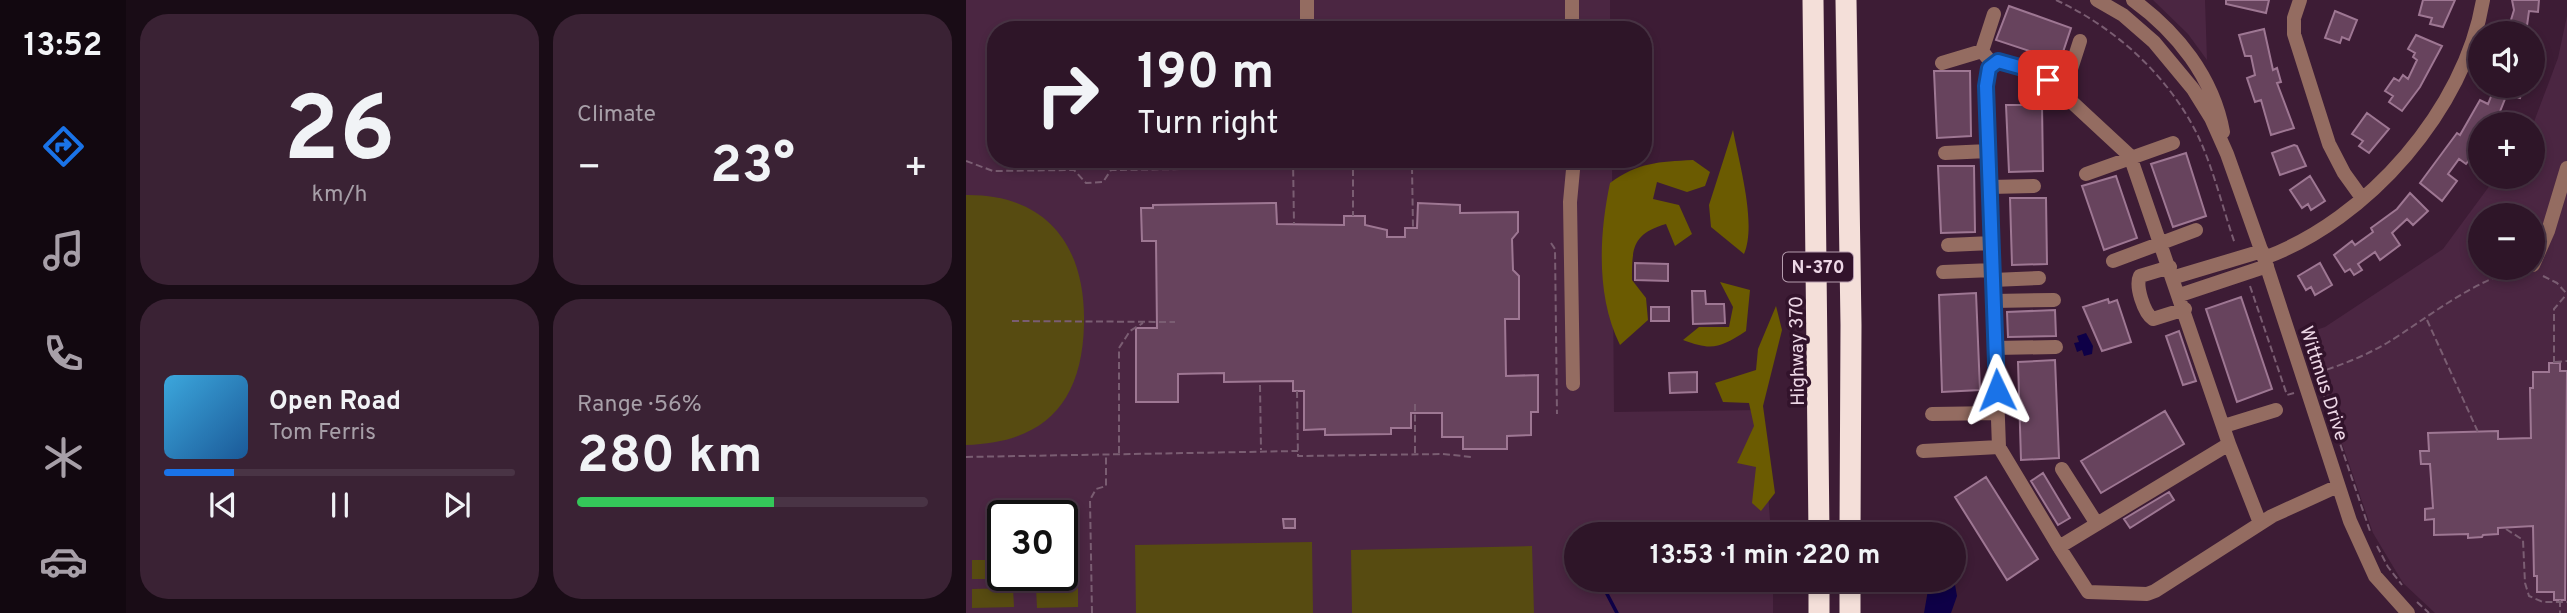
<!DOCTYPE html>
<html lang="en">
<head>
<meta charset="utf-8">
<style>
  body { margin:0; font-family:Overpass,sans-serif; background:#3a2234; color:#f1f3f6; height:100vh; display:flex; flex-direction:column; font-size:26px; white-space:nowrap }
  * { box-sizing:border-box; margin:0 }
  p { font-size:23px; color:#a79fa8 }
  .icon { flex:none; width:38px; height:38px; fill:none; stroke:currentColor; stroke-width:2; stroke-linecap:round; stroke-linejoin:round }
  .map { position:relative; flex:1; overflow:hidden }
  .side { display:flex; flex-direction:column; gap:14px; padding:14px; background:#190c16; width:840px }
  .side>* { flex:none }
  .guide { position:absolute; left:21px; top:21px; width:665px; height:147px; border-radius:28px; box-shadow:0 4px 10px #0003,0 0 0 2px #493445; background:#2e1528; color:#f1f3f6; overflow:hidden }
  .fabs { position:absolute; left:1502px; top:21px; display:grid; gap:14px }
  .fabs a { display:grid; place-items:center; width:77px; height:77px; border-radius:50%; background:#2e1528; box-shadow:0 4px 10px #0003,0 0 0 2px #493445; font-size:35px }
  .speed { position:absolute; left:21px; top:500px; display:flex; gap:14px; font-size:35px; font-weight:700; text-align:center }
  .speed>* { display:grid; place-content:center; width:91px; height:91px; border-radius:50%; background:#2e1528; box-shadow:0 4px 10px #0003,0 0 0 2px #493445; line-height:1 }
  .speed .limit { border:4px solid #111; border-radius:10px; background:#fff; color:#111 }
  .pin { position:absolute; display:grid; place-items:center; width:60px; height:60px; color:#fff; margin:-30px; border-radius:14px; box-shadow:0 4px 10px #0006 }
  .me { position:absolute; width:77px; margin:-38px; rotate:358deg; stroke-linejoin:round; filter:drop-shadow(0 0 5px #0008) }
  .turn { display:flex; align-items:center; gap:24px; height:147px; padding:0 35px; font-size:32px }
  .turn .icon { width:91px; height:91px; stroke-width:2.5 }
  .turn b { display:block; font-size:49px; line-height:60px }
  .big { font-size:52px; font-weight:700; line-height:1.1 }
  .side .tile { flex:1; display:flex; flex-direction:column; justify-content:center; gap:10px; min-width:0; padding:0 24px; border-radius:28px; background:#3a2234 }
  .side .dial { align-items:center; gap:0 }
  .dial b { font-size:91px; line-height:1 }
  .song { display:flex; align-items:center; gap:21px }
  .cover { width:84px; height:84px; border-radius:10px; background:linear-gradient(135deg,hsl(200 70% 55%),hsl(210 70% 35%)) }
  .played { height:7px; border-radius:4px; background:linear-gradient(90deg,#1a73e8 20%,#493445 20%) }
  .keys { display:flex; justify-content:space-around; direction:ltr }
  .heat { display:flex; justify-content:space-between; align-items:center; font-size:38px; direction:ltr }
  .charge { height:10px; border-radius:5px; background:linear-gradient(90deg,#34c759 56%,#493445 0) }
  .side .tiles { flex:1; display:grid; gap:14px; grid-template-columns:repeat(2,1fr) }
  .trip { position:absolute; left:598px; top:522px; width:402px; height:70px; border-radius:35px; background:#2e1528; box-shadow:0 4px 10px #0003,0 0 0 2px #493445; font-weight:700; line-height:70px; text-align:center }
  main { display:flex; flex:1; min-height:0 }
  .menu { display:flex; flex-direction:column; width:126px; justify-content:space-around; align-items:center; background:#120810; color:#a79fa8 }
  .menu .icon { width:49px; height:49px }
  .menu .active { color:#1a73e8 }
  .menu b { font-size:32px; color:#f1f3f6 }
  .map>svg:first-child { display:block }
  .built { fill:#4b2642; fill-rule:evenodd }
  .green { fill:#574b11 }
  .forest { fill:#6b5b01 }
  .water { fill:#0e0047 }
  .lines { fill:none; stroke-linecap:round; stroke-linejoin:round }
  .stream { stroke:#0e0047; stroke-width:3.5 }
  .building { fill:#67435d; stroke:#9e7793; stroke-width:2 }
  .path { stroke:#7a5d72; stroke-width:2; stroke-dasharray:7 3.5; stroke-linecap:butt }
  .minor { stroke:#946c61; stroke-width:14 }
  .highway { stroke:#f4dfd9; stroke-width:21 }
  .route-casing { stroke:#114b97; stroke-width:18 }
  .route { stroke:#1a73e8; stroke-width:12 }
  .labels { text-anchor:middle; stroke-width:7; stroke-linejoin:round; paint-order:stroke }
  .shield { fill:#32132b; stroke:#b59cae; stroke-width:2 }
  .shield-label { font-size:18px; font-weight:bold; fill:#edd7e6 }
  .street-label { font-size:19px; fill:#edd7e6; stroke:#32132b }
</style>
</head>
<body>
<main>
<nav class="menu">
<b>13:52</b>
<svg class="icon active" aria-label="directions" viewBox="0 0 24 24"><path d="M12 3l9 9-9 9-9-9zM9 14v-3h6M13 9l2 2-2 2"/></svg>
<svg class="icon" aria-label="music" viewBox="0 0 24 24"><path d="M9 18V5l10-2v13"/><circle cx="6" cy="18" r="3"/><circle cx="16" cy="16" r="3"/></svg>
<svg class="icon" aria-label="phone" viewBox="0 0 24 24"><path d="M5 4h4l2 5-3 2q2 4 5 5l2-3 5 2v4C11 20 4 13 5 4z"/></svg>
<svg class="icon" aria-label="climate" viewBox="0 0 24 24"><path d="M12 3v18M4 7l16 10M4 17L20 7"/></svg>
<svg class="icon" aria-label="car" viewBox="0 0 24 24"><path d="M5 17H2v-5l4-1 3-4h7l3 4 3 1v5h-3M9 17h6M6 11h13"/><circle cx="7" cy="17" r="2"/><circle cx="17" cy="17" r="2"/></svg>
</nav>
<section class="side">
<div class="tiles">
<div class="tile dial"><b>26</b><p>km/h</p></div>
<div class="tile"><p>Climate</p>
<div class="heat"><a>−</a><b class="big">23°</b><a>+</a></div>
</div>
<div class="tile">
<div class="song"><i class="cover"></i><div><b>Open Road</b><p>Tom Ferris</p></div></div>
<div class="played"></div>
<div class="keys"><svg class="icon" aria-label="previous" viewBox="0 0 24 24"><path d="M18 5L8 12l10 7zM5 5v14"/></svg><svg class="icon" aria-label="pause" viewBox="0 0 24 24"><path d="M8 5v14M16 5v14"/></svg><svg class="icon" aria-label="next" viewBox="0 0 24 24"><path d="M6 5l10 7-10 7zM19 5v14"/></svg></div>
</div>
<div class="tile"><p>Range · 56%</p><b class="big">280 km</b><div class="charge"></div></div>
</div>
</section>
<div class="map">
<svg width="1601" height="613" viewBox="0 0 1601 613">
  <rect width="100%" height="100%" fill="#3d1c35"/>
  <path class="built" d="M0 0H644V30H30V159H646L648 412 796 410 805 534H611V579H807V613H0ZM37 516H96V576H37Z
    M1187 0H1239L1241 60 1222 34Z
    M1601 16V613H1469L1437 583 1407 533 1338 334 1359 327 1477 249 1530 177H1566V127L1592 58ZM1514 215H1566V268H1514Z"/>
  <path class="green" d="M0 195C83 194 120 248 118 325 116 402 79 443 0 445Z
    M346 542 347 613H170L169 545Z
    M566 546 568 613H386L385 550Z
    M111 558 112 578H70V576H96V559Z
    M6 560H37V576H47V579H6Z
    M47 588 48 607 6 608V589Z
    M70 588H112V607L71 608Z"/>
  <path class="forest" d="M767 130C773 163 791 224 778 254L745 227 743 205Z
    M727 160 744 172 739 186 721 192 691 182 687 199 713 205 726 234 709 246 700 224C666 234 666 248 666 280L680 298 682 320 654 345C630 297 633 235 644 183 673 162 692 162 727 160Z
    M754 282 784 290 780 331C754 348 746 351 717 340L733 327H763L767 307Z
    M810 306 816 330 797 406 809 493 795 511 786 503 790 467 771 463 788 426 783 403 757 402 749 383 790 370 792 349Z"/>
  <path class="water" d="M1120 333 1127 346 1126 354 1118 356 1116 350 1111 352 1108 343 1113 342 1111 336Z
    M957 579H988L991 596 985 613H958L962 590Z"/>
  <g class="lines">
    <path class="stream" d="M640 592 651 613"/>
  </g>
  <path class="building" d="M1260 0H1303L1300 13 1260 4Z
    M1457 0H1489L1477 27 1464 24 1466 18 1453 15Z
    M1546 0H1573L1572 12 1563 11 1560 33H1541L1548 10Z
    M1043 6 1105 28 1094 61 1030 40Z
    M1369 11 1391 20 1383 40 1376 37 1374 43 1359 38Z
    M1298 29 1307 70 1311 68 1315 82 1311 83 1328 128 1305 135 1295 100 1289 102 1281 78 1289 75 1285 56H1279L1273 35Z
    M1450 35 1476 46 1454 87 1436 111 1423 102 1427 96 1419 91 1428 78 1433 81 1437 75 1442 79 1451 60 1447 57 1449 53 1442 49Z
    M968 71H1004L1005 136 971 138Z
    M1523 86H1558L1554 98 1541 94 1529 124H1514V146L1500 164 1493 159 1482 174 1491 181 1476 201 1454 183 1491 133 1494 135 1514 100 1522 104 1528 89Z
    M1040 105H1076L1077 171 1043 172Z
    M1401 113 1423 129 1403 153 1393 146 1397 141 1386 134Z
    M1328 145 1331 146 1340 166 1314 175 1306 153Z
    M1220 153 1240 216 1207 227 1185 164Z
    M972 166H1008L1009 232 975 233Z
    M1150 176 1171 238 1138 250 1116 186Z
    M1344 176 1359 201 1345 210 1342 204 1336 208 1324 190Z
    M1444 193 1462 211 1447 225 1441 219 1426 233 1434 245 1414 260 1409 252 1392 264 1396 270 1388 275 1384 269 1379 272 1368 255 1386 241 1389 245 1407 232 1405 228 1431 209Z
    M1044 198H1080L1081 264 1046 265Z
    M310 203 311 224 378 225V216H399V225L421 230V237H439V228H451L452 203 494 205V213L552 212V232L546 239 547 270 553 276V319H539L540 376 572 375V412H565V435L541 436V449H497V437H476V413H445V428H425V434L359 435V429L338 430V391H327V381L258 382V373L212 374V402H170V328H191L190 241H176L175 208H187V205Z
    M669 263 702 264V281L669 280Z
    M1354 263 1366 285 1349 295 1345 287 1340 290 1332 276Z
    M726 291H739L740 304H758L759 323 727 324Z
    M1010 293 1014 390 976 392 973 295Z
    M1275 297 1306 389 1271 402 1240 309Z
    M1142 299 1143 303 1151 300 1165 342 1136 351 1117 307Z
    M685 307H703V321H685Z
    M1089 310 1090 336 1042 337 1041 312Z
    M1213 331 1230 381 1217 385 1200 336Z
    M1089 360 1093 458 1055 460 1052 362Z
    M1583 363H1594V371H1601L1599 600H1588V592H1571V576H1568L1567 526 1532 528V534L1517 535 1516 537 1502 538V534L1468 535V519L1459 520V509L1467 508 1464 464H1455L1454 451H1463L1462 433 1532 431V439L1565 438 1564 388H1567V372H1583Z
    M731 372V392L704 393 703 373Z
    M1199 411 1218 444 1135 493 1115 461Z
    M1077 473 1104 518 1092 525 1065 481Z
    M1020 477 1072 559 1041 580 989 497Z
    M1203 492 1208 500 1164 528 1158 519Z
    M317 519H329V528H318Z"/>
  <g class="lines">
    <path class="path" d="M1090 0C1150 28 1204 77 1233 138 1248 171 1257 209 1269 244
      M327 159 328 224
      M0 161 27 171 108 170 120 183 137 182 145 170 596 164
      M446 167 447 228
      M387 169V216
      M585 243 589 249 591 414
      M1577 276 1591 283 1601 294
      M1284 286 1321 395 1328 393
      M1461 320 1512 432
      M46 321 209 322
      M1589 362 1601 361
      M1588 363V309L1600 295
      M1351 373C1375 365 1399 356 1421 343 1456 322 1515 274 1554 271
      M294 385 295 450
      M1354 385 1405 534
      M331 391 332 456 477 454 505 457
      M449 404V454
      M153 453V348L164 331 177 323
      M0 457 332 451
      M1540 529 1557 540 1559 583 1563 596 1577 602H1601
      M1411 546 1422 567 1436 585
      M1594 600V613
      M1451 602 1463 613
      M126 613 124 500 130 489 140 486V455"/>
    <path class="minor" d="M341 0V30
      M606 0V30
      M1131 0 1157 15 1188 42 1227 89 1245 118 1261 154 1298 258 1384 521 1409 576 1442 613
      M1167 0C1211 32 1247 77 1257 132
      M1334 0 1328 18V34L1363 144 1378 173 1396 198
      M1032 61 1057 68 1082 80 1164 156 1263 444 1093 547 1033 447 1020 86 1023 68Z
      M976 63 1016 51
      M1027 65 1016 51 1028 14
      M1091 88 1104 72 1114 41
      M979 153 1022 151
      M1120 174 1207 143
      M1024 187 1068 186
      M982 245 1026 243
      M1298 258C1402 220 1499 109 1517 0
      M1147 261 1230 230
      M1567 265 1582 231 1601 168
      M1204 267 1174 276C1169 286 1178 313 1187 319L1219 309
      M977 272 1027 270
      M1209 277 1296 251
      M1027 280 1073 278
      M1214 295 1301 266
      M1028 301 1088 300
      M1029 348 1090 347
      M607 384 604 202 608 159
      M966 414 1032 413
      M1258 426 1310 410
      M1263 444 1294 523
      M957 451 1033 447
      M1096 469 1131 524
      M1093 547 1122 592 1181 594 1189 591 1306 516 1372 486"/>
    <path class="highway" d="M847 0 853 534
      M880 0 885 325 884 534
      M884 579V613
      M853 613V579"/>
  </g>
  <g class="lines">
    <g class="route-casing">
      <path id="route" d="M1031 390 1020 86 1023 68 1032 61 1057 68 1082 80"/>
    </g>
    <use href="#route" class="route"/>
  </g>
  <g class="labels">
    <rect class="shield" x="817" y="252.5" width="70" height="29" rx="5"/>
    <g class="shield-label">
      <text x="852" y="273">N-370</text>
    </g>
    <g class="street-label">
      <text transform="translate(830 351) rotate(-91)" y="7">Highway 370</text>
      <text transform="translate(1359 383) rotate(72)" y="7">Wittmus Drive</text>
    </g>
  </g>
</svg>
<div class="fabs">
<a><svg class="icon" aria-label="sound" viewBox="0 0 24 24"><path d="M4 9h4l5-4v14l-5-4H4zM17 9q2 3 0 6"/></svg></a>
<a>+</a>
<a>−</a>
</div>
<div class="speed"><div class="limit">30</div></div>
<div class="pin" style="left:1082px;top:80px;background:#d93025"><svg class="icon" aria-label="arrive" viewBox="0 0 24 24"><path d="M6 21V4h12l-3 4 3 4H6"/></svg></div>
<svg class="me" style="left:1031px;top:390px" viewBox="-20 -20 40 40"><path d="M0-17L14 15 0 8-14 15z" fill="#1a73e8" stroke="#fff" stroke-width="4"/></svg>
<div class="trip">13:53 · 1 min · 220 m</div>
<div class="guide">
<div class="turn"><svg class="icon" aria-label="right" viewBox="0 0 24 24"><path d="M7 20v-9h11M14 6l5 5-5 5"/></svg><div><b>190 m</b>Turn right</div></div>
</div>
</div>
</main>
</body>
</html>
